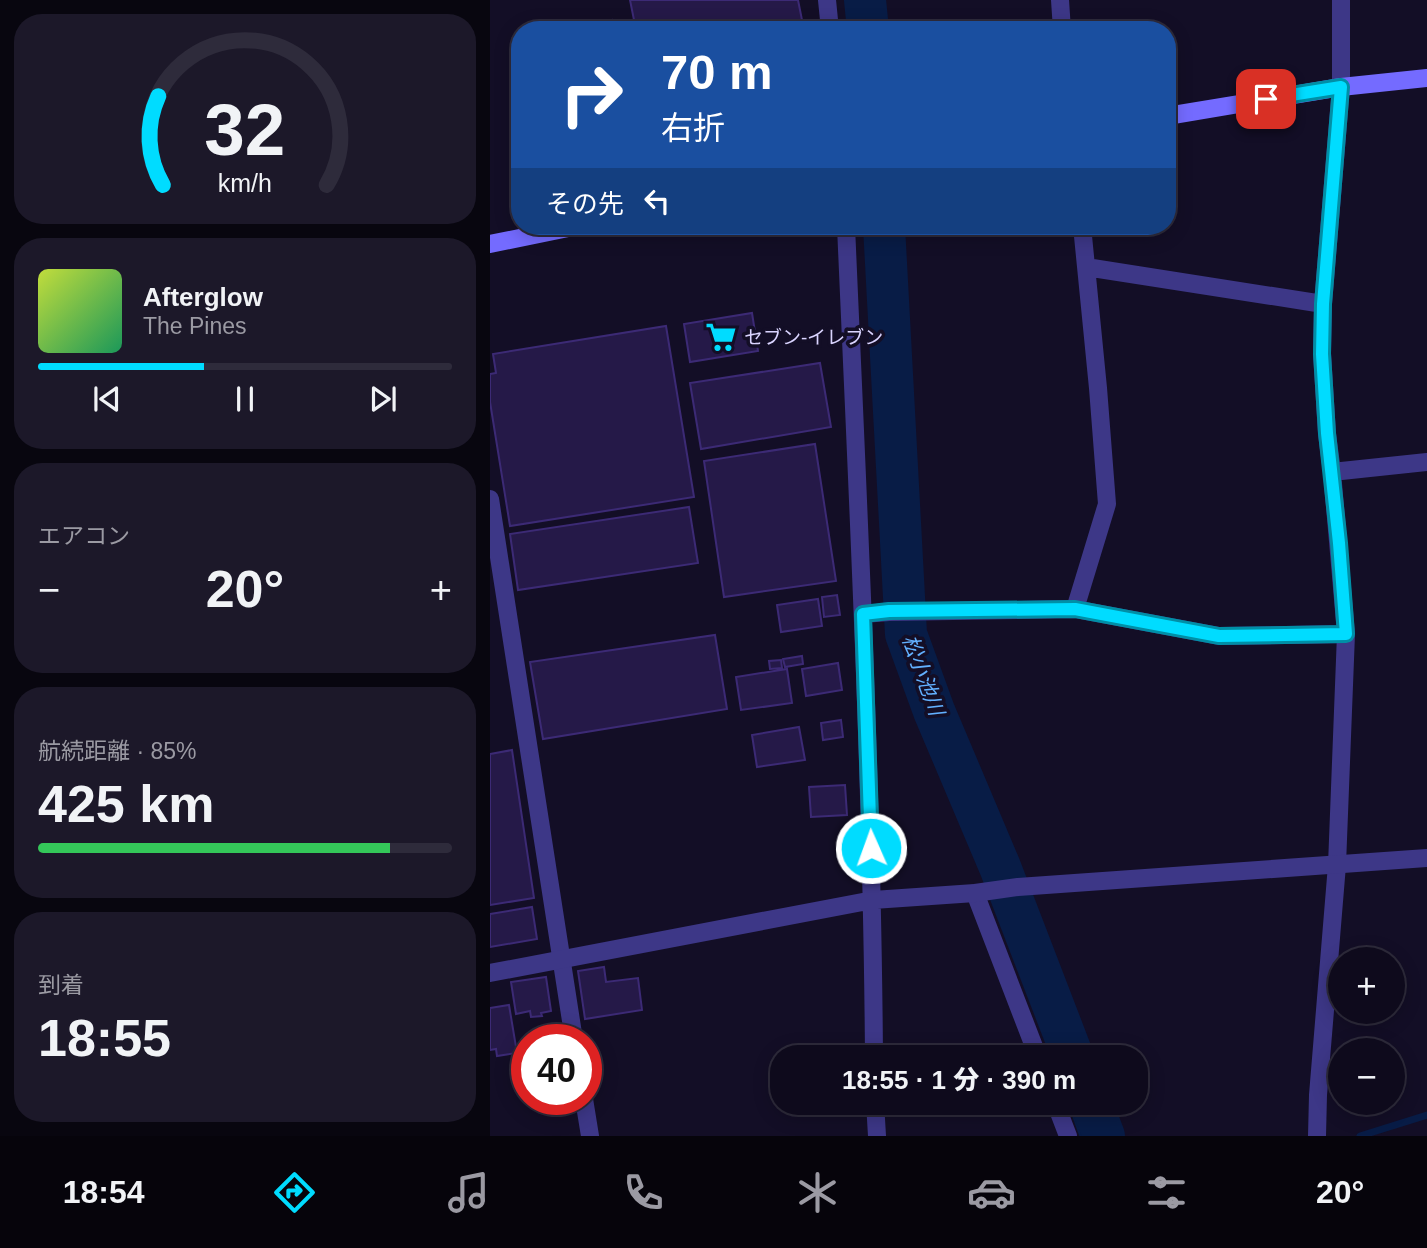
<!DOCTYPE html>
<html lang="ja">
<head>
<meta charset="utf-8">
<style>
  body { margin:0; font-family:Arial,"Noto Sans JP",sans-serif; background:#1c1829; color:#f1f3f6; height:100vh; display:flex; flex-direction:column; font-size:26px; white-space:nowrap }
  * { box-sizing:border-box; margin:0 }
  p { font-size:23px; color:#9b9aa3 }
  .icon { flex:none; width:38px; height:38px; fill:none; stroke:currentColor; stroke-width:2; stroke-linecap:round; stroke-linejoin:round }
  .map { position:relative; flex:1; overflow:hidden }
  .drawer { display:flex; flex-direction:column; gap:14px; padding:14px; background:#08060f; width:490px }
  .drawer>* { flex:none }
  .banner { position:absolute; left:21px; top:21px; width:665px; height:214px; border-radius:28px; box-shadow:0 4px 18px #0003,0 0 0 2px #2e2b3b; background:#1a4fa0; color:#fff; overflow:hidden }
  .tools { position:absolute; left:838px; top:947px; display:grid; gap:14px }
  .tools a { display:grid; place-items:center; width:77px; height:77px; border-radius:50%; background:#0e0a1c; box-shadow:0 4px 18px #0003,0 0 0 2px #2e2b3b; font-size:35px }
  .speed { position:absolute; left:21px; top:1024px; display:flex; gap:14px; font-size:35px; font-weight:700; text-align:center }
  .speed>* { display:grid; place-content:center; width:91px; height:91px; border-radius:50%; background:#0e0a1c; box-shadow:0 4px 18px #0003,0 0 0 2px #2e2b3b; line-height:1 }
  .speed .limit { border:10px solid #d22; background:#fff; color:#111 }
  .pin { position:absolute; display:grid; place-items:center; width:60px; height:60px; color:#fff; margin:-30px; border-radius:14px; box-shadow:0 4px 10px #0006 }
  .me { position:absolute; width:77px; margin:-38px; rotate:358deg; stroke-linejoin:round; filter:drop-shadow(0 0 5px #0008) }
  .turn { display:flex; align-items:center; gap:24px; height:147px; padding:0 35px; font-size:32px }
  .turn .icon { width:91px; height:91px; stroke-width:2.5 }
  .turn b { display:block; font-size:49px; line-height:60px }
  .then { display:flex; align-items:center; height:66px; padding:0 35px; background:#0003; gap:14px; font-size:26px }
  .big { font-size:52px; font-weight:800; line-height:1.1 }
  .drawer .widget { flex:1; display:flex; flex-direction:column; justify-content:center; gap:10px; min-width:0; padding:0 24px; border-radius:28px; background:#1c1829 }
  .drawer .dial { align-items:center; gap:0 }
  .dial svg { height:182px; overflow:visible; fill:none; stroke:#2e2b3b; stroke-width:7; stroke-linecap:round; text-anchor:middle }
  .dial text { fill:#f1f3f6; stroke:none }
  .song { display:flex; align-items:center; gap:21px }
  .cover { width:84px; height:84px; border-radius:10px; background:linear-gradient(135deg,hsl(70 70% 55%),hsl(150 70% 35%)) }
  .played { height:7px; border-radius:4px; background:linear-gradient(90deg,#00dcff 40%,#2e2b3b 40%) }
  .keys { display:flex; justify-content:space-around; direction:ltr }
  .heat { display:flex; justify-content:space-between; align-items:center; font-size:38px; direction:ltr }
  .charge { height:10px; border-radius:5px; background:linear-gradient(90deg,#34c759 85%,#2e2b3b 0) }
  .trip { position:absolute; left:280px; top:1045px; width:378px; height:70px; border-radius:28px; background:#0e0a1c; box-shadow:0 4px 18px #0003,0 0 0 2px #2e2b3b; font-weight:800; line-height:70px; text-align:center }
  .tabs { display:flex; height:112px; justify-content:space-around; align-items:center; background:#06040b; color:#9b9aa3 }
  .tabs .icon { width:49px; height:49px }
  .tabs .active { color:#00dcff }
  .tabs b { font-size:32px; color:#f1f3f6 }
  main { display:flex; flex:1; min-height:0 }
  .map>svg:first-child { display:block }
  .lines { fill:none; stroke-linecap:round; stroke-linejoin:round }
  .stream { stroke:#081c46; stroke-width:7 }
  .river { stroke:#081c46; stroke-width:42 }
  .building { fill:#251948; stroke:#3c2a75; stroke-width:2 }
  .minor { stroke:#3d3787; stroke-width:18 }
  .tertiary { stroke:#3d3787; stroke-width:18 }
  .secondary { stroke:#746bff; stroke-width:18 }
  .route-casing { stroke:#008fa6; stroke-width:18 }
  .route { stroke:#00dcff; stroke-width:12 }
  .labels { text-anchor:middle; stroke-width:7; stroke-linejoin:round; paint-order:stroke }
  .poi-label { font-size:19px; fill:#dad4ff; stroke:#130e26; text-anchor:start }
  .water-label { font-size:21px; font-style:italic; fill:#62b0ff; stroke:#130e26 }
</style>
</head>
<body>
<main>
<section class="drawer">
<div class="widget dial"><svg viewBox="0 0 100 80">
<path d="M14 69A42 42 0 1 1 86 69"/>
<path d="M14 69A42 42 0 0 1 12 30" stroke="#00dcff"/>
<text x="50" y="56" font-size="32" font-weight="700">32</text>
<text x="50" y="72" font-size="11">km/h</text>
</svg></div>
<div class="widget">
<div class="song"><i class="cover"></i><div><b>Afterglow</b><p>The Pines</p></div></div>
<div class="played"></div>
<div class="keys"><svg class="icon" aria-label="previous" viewBox="0 0 24 24"><path d="M18 5L8 12l10 7zM5 5v14"/></svg><svg class="icon" aria-label="pause" viewBox="0 0 24 24"><path d="M8 5v14M16 5v14"/></svg><svg class="icon" aria-label="next" viewBox="0 0 24 24"><path d="M6 5l10 7-10 7zM19 5v14"/></svg></div>
</div>
<div class="widget"><p>エアコン</p>
<div class="heat"><a>−</a><b class="big">20°</b><a>+</a></div>
</div>
<div class="widget"><p>航続距離 · 85%</p><b class="big">425 km</b><div class="charge"></div></div>
<div class="widget"><p>到着</p><b class="big">18:55</b></div>
</section>
<div class="map">
<svg width="937" height="1136" viewBox="0 0 937 1136">
  <rect width="100%" height="100%" fill="#130e26"/>
  <g class="lines">
    <path class="stream" d="M584 1111 593 1136
      M870 1136 937 1115"/>
    <path class="river" d="M375 0 378 30
      M394 226 416 634 444 711 510 867 583 1057
      M601 1102 614 1136"/>
  </g>
  <path class="building" d="M140 0H308L314 30H146Z
    M122 20 124 30H64Z
    M262 313 268 351 200 362 194 324Z
    M176 326 204 497 20 526 0 402V374L6 373 3 354Z
    M330 363 341 427 211 449 200 383Z
    M325 444 346 581 234 597 214 461Z
    M199 507 208 563 28 590 20 534Z
    M347 595 350 615 334 617 332 597Z
    M328 599 332 626 291 632 287 605Z
    M225 635 237 709 53 739 40 662Z
    M312 656 313 664 295 667 293 659Z
    M291 660 292 668 280 669 279 661Z
    M348 663 352 690 316 696 312 669Z
    M297 669 302 703 251 710 246 677Z
    M351 720 353 737 333 740 331 723Z
    M309 727 315 760 267 767 262 735Z
    M22 750 44 898 0 905V754Z
    M355 785 357 815 321 817 319 787Z
    M42 907 47 939 0 947V914Z
    M114 967 116 982 148 978 152 1010 95 1019 88 971Z
    M56 977 61 1011 51 1013 52 1016 41 1017 40 1011 26 1014 21 982Z
    M19 1005 27 1053 7 1056 6 1049 0 1050V1008Z"/>
  <g class="lines">
    <path class="minor" d="M570 0 572 30
      M596 267 833 304
      M842 472 937 462
      M0 499 84 1040
      M585 609 617 504 608 388 592 226
      M373 614 399 612 585 609 729 636 856 634
      M485 893 548 1057
      M94 1099 100 1136
      M565 1102 578 1136
      M827 1136 828 1095 847 865 856 634 842 472 837 434 832 353 833 304 851 87V0"/>
    <path class="tertiary" d="M337 0 340 30
      M356 226C368 503 382 780 384 1057
      M0 973 383 900 485 893 528 887 937 858
      M385 1102 387 1136"/>
    <path class="secondary" d="M677 116 851 87 937 78
      M0 244 88 226"/>
  </g>
  <g class="lines">
    <g class="route-casing">
      <path id="route" d="M381 848 373 614 399 611 585 609 729 636 856 634 849 543 837 433 832 354 833 304 851 87 776 99"/>
    </g>
    <use href="#route" class="route"/>
  </g>
  <defs>
    <g id="supermarket-bare" transform="scale(2.415)"><path d="M-6-5.5h2.5l.6 2H6L4.5 2H-2.5L-4.4-4H-6ZM-1.5 3.2a1.3 1.3 0 1 0 .1 0ZM3 3.2a1.3 1.3 0 1 0 .1 0Z" fill="#00dcff" stroke="#130e26" stroke-width="2.5" paint-order="stroke"/></g>
  </defs>
  <g fill-rule="evenodd">
    <use href="#supermarket-bare" x="231" y="337"/>
  </g>
  <g class="labels">
    <g class="poi-label">
      <text x="254" y="344">セブン-イレブン</text>
    </g>
    <g class="water-label">
      <text transform="translate(433 675) rotate(70)" y="7">松小池川</text>
    </g>
  </g>
</svg>
<div class="tools">
<a>+</a>
<a>−</a>
</div>
<div class="speed"><div class="limit">40</div></div>
<div class="pin" style="left:776px;top:99px;background:#d93025"><svg class="icon" aria-label="arrive" viewBox="0 0 24 24"><path d="M6 21V4h12l-3 4 3 4H6"/></svg></div>
<svg class="me" style="left:381px;top:848px" viewBox="-20 -20 40 40"><circle r="17" fill="#00dcff" stroke="#fff" stroke-width="3"/><path d="M0-11L8 9 0 5-8 9z" fill="#fff"/></svg>
<div class="trip">18:55 · 1 分 · 390 m</div>
<div class="banner">
<div class="turn"><svg class="icon" aria-label="right" viewBox="0 0 24 24"><path d="M7 20v-9h11M14 6l5 5-5 5"/></svg><div><b>70 m</b>右折</div></div>
<div class="then">その先<svg class="icon" aria-label="left" viewBox="0 0 24 24"><path d="M17 20v-9H6M10 6l-5 5 5 5"/></svg></div>
</div>
</div>
</main>
<nav class="tabs">
<b>18:54</b>
<svg class="icon active" aria-label="directions" viewBox="0 0 24 24"><path d="M12 3l9 9-9 9-9-9zM9 14v-3h6M13 9l2 2-2 2"/></svg>
<svg class="icon" aria-label="music" viewBox="0 0 24 24"><path d="M9 18V5l10-2v13"/><circle cx="6" cy="18" r="3"/><circle cx="16" cy="16" r="3"/></svg>
<svg class="icon" aria-label="phone" viewBox="0 0 24 24"><path d="M5 4h4l2 5-3 2q2 4 5 5l2-3 5 2v4C11 20 4 13 5 4z"/></svg>
<svg class="icon" aria-label="climate" viewBox="0 0 24 24"><path d="M12 3v18M4 7l16 10M4 17L20 7"/></svg>
<svg class="icon" aria-label="car" viewBox="0 0 24 24"><path d="M5 17H2v-5l4-1 3-4h7l3 4 3 1v5h-3M9 17h6M6 11h13"/><circle cx="7" cy="17" r="2"/><circle cx="17" cy="17" r="2"/></svg>
<svg class="icon" aria-label="filters" viewBox="0 0 24 24"><path d="M4 7h16M4 17h16"/><circle cx="9" cy="7" r="2"/><circle cx="15" cy="17" r="2"/></svg>
<b>20°</b>
</nav>
</body>
</html>
